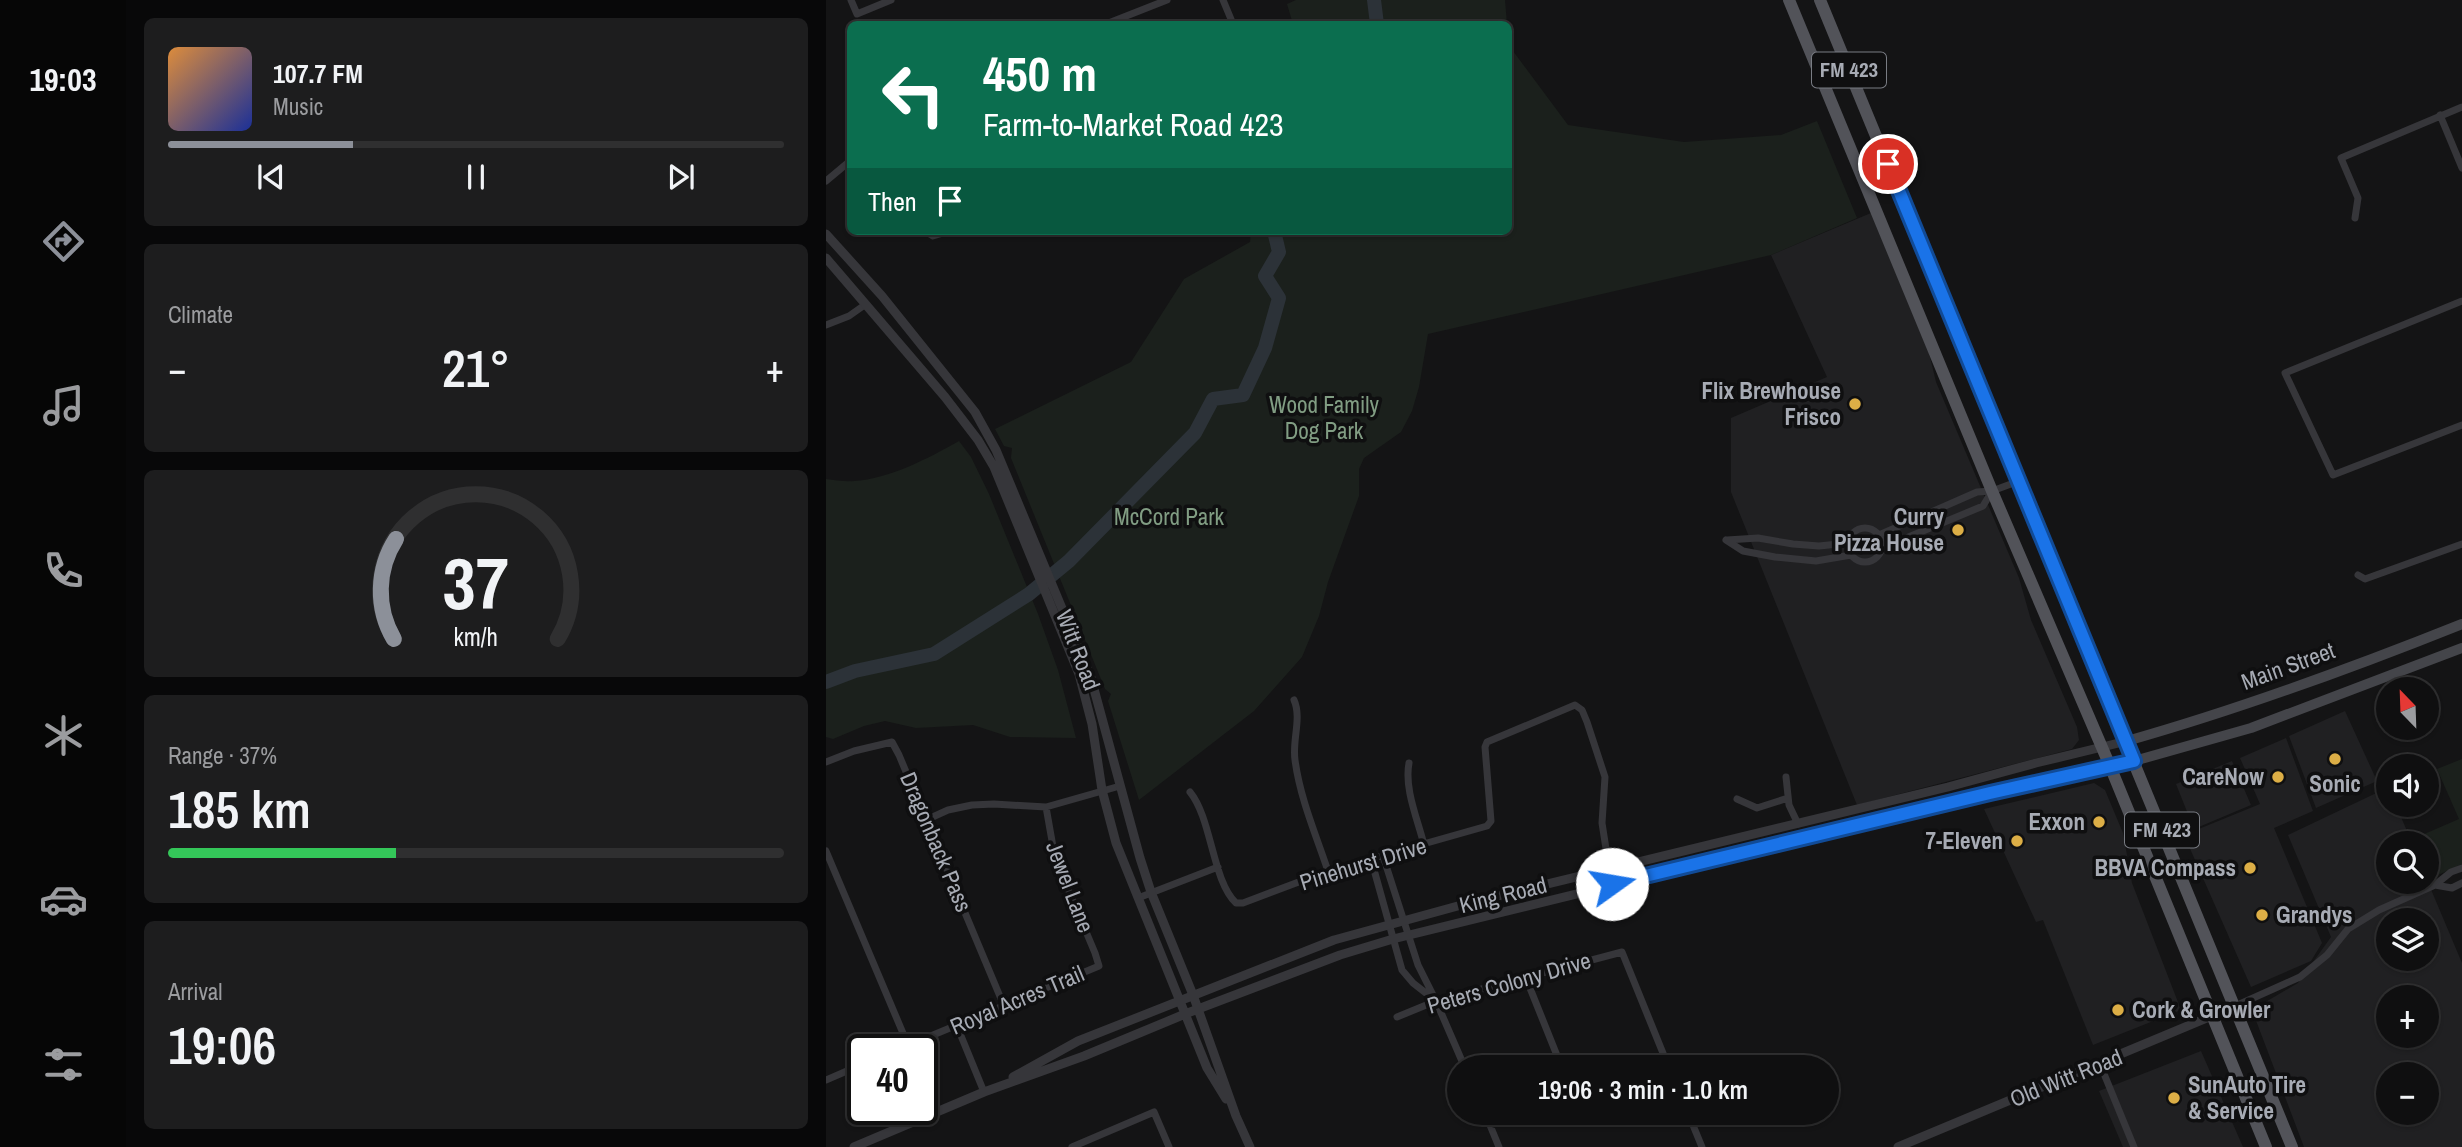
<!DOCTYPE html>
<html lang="en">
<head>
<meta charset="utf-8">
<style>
  body { margin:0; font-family:"Archivo Narrow",sans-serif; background:#1d1d1e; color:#f1f3f6; height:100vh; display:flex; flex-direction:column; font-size:26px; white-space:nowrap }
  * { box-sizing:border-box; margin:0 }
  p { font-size:23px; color:#9b9c9f }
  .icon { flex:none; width:38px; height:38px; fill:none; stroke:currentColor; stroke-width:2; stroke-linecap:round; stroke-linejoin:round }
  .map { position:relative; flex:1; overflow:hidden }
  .drawer { display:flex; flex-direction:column; gap:18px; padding:18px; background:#080809; width:700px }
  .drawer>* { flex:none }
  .banner { position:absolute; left:21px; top:21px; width:665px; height:214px; border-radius:10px; box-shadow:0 2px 5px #0004,0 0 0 2px #2f2f30; background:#0b6e4f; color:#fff; overflow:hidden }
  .needle { width:46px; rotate:337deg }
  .controls { position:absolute; left:1550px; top:677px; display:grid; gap:14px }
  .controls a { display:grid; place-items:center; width:63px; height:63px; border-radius:50%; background:#0f0f10; box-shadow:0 2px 5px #0004,0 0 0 2px #2f2f30; font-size:35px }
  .speed { position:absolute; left:21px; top:1034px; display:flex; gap:14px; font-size:35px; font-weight:700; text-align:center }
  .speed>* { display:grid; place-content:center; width:91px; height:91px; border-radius:50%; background:#0f0f10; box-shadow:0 2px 5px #0004,0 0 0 2px #2f2f30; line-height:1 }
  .speed .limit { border:4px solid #111; border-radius:10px; background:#fff; color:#111 }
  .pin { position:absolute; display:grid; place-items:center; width:60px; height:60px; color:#fff; margin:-30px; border:4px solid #fff; border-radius:50%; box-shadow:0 2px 7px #0007 }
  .me { position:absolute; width:77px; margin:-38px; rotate:77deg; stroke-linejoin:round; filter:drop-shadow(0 0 5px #0008) }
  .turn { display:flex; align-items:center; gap:24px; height:147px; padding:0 21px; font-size:32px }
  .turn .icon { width:91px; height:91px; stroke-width:2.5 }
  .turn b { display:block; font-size:49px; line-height:60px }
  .then { display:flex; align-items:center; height:66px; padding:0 21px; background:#0003; gap:14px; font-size:26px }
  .big { font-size:52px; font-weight:600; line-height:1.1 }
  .drawer .card { flex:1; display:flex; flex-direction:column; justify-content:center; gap:10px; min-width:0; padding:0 24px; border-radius:10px; background:#1d1d1e }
  .drawer .dial { align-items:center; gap:0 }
  .dial svg { height:182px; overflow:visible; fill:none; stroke:#2f2f30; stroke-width:7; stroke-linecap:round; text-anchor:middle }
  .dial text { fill:#f1f3f6; stroke:none }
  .song { display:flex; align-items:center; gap:21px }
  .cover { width:84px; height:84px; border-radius:10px; background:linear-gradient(135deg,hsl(30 70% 55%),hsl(230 70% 35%)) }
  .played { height:7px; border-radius:4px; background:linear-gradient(90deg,#8c9099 30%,#2f2f30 30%) }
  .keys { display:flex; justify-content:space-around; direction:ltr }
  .heat { display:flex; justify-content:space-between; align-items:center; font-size:38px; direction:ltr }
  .charge { height:10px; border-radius:5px; background:linear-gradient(90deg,#34c759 37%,#2f2f30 0) }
  .trip { position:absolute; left:621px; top:1055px; width:392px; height:70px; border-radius:35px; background:#0f0f10; box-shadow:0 2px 5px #0004,0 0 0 2px #2f2f30; font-weight:600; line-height:70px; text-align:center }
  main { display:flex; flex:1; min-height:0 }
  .tabs { display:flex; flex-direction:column; width:126px; justify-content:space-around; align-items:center; background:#060606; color:#9b9c9f }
  .tabs .icon { width:49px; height:49px }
  .tabs .active { color:#8c9099 }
  .tabs b { font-size:32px; color:#f1f3f6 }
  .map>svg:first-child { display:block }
  .built { fill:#202022; fill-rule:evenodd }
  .green { fill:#1b201c }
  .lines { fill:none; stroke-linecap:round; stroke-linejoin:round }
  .river { stroke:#2c3238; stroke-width:14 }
  .minor { stroke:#36363a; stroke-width:7 }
  .tertiary { stroke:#36363a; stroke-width:9 }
  .secondary { stroke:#44454a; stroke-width:10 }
  .primary { stroke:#525359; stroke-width:12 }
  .route-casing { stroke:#114b97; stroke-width:18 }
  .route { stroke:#1a73e8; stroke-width:12 }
  .poi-dot { fill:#dcae46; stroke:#0f0f10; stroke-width:2.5 }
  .labels { text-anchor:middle; stroke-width:7; stroke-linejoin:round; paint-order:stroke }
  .shield { fill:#0f0f10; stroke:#797c83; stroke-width:2 }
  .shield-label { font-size:21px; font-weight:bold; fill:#a7abb4 }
  .poi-label { font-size:23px; font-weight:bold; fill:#a7abb4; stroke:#0f0f10; text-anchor:end }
  .park-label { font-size:23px; fill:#819d83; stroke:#0f0f10 }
  .street-label { font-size:23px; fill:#a7abb4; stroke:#0f0f10 }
</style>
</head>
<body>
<main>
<nav class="tabs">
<b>19:03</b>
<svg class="icon active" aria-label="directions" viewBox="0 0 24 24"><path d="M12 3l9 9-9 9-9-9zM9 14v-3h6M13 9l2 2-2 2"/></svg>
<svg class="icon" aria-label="music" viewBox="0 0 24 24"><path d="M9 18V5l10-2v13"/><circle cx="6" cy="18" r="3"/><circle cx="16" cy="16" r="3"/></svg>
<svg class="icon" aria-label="phone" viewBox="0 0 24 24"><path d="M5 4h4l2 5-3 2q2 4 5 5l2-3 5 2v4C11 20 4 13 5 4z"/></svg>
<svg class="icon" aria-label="climate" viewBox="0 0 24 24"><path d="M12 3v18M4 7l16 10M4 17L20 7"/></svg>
<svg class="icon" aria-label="car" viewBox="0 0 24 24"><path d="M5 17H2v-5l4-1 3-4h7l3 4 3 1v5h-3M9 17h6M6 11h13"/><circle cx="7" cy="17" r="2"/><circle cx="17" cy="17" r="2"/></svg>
<svg class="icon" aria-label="filters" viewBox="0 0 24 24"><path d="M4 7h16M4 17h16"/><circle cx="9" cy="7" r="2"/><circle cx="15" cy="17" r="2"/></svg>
</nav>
<section class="drawer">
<div class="card">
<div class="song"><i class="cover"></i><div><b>107.7 FM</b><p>Music</p></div></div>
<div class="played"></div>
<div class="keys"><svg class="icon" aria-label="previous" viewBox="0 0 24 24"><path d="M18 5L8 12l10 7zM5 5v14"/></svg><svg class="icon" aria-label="pause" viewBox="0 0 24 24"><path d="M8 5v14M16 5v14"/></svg><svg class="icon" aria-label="next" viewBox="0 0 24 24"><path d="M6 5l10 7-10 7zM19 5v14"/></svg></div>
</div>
<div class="card"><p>Climate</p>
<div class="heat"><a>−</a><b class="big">21°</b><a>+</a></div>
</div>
<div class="card dial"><svg viewBox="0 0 100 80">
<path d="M14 69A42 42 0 1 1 86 69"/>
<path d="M14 69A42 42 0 0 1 15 25" stroke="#8c9099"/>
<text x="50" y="56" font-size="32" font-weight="700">37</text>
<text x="50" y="72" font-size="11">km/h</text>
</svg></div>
<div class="card"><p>Range · 37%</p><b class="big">185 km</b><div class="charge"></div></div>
<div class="card"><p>Arrival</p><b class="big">19:06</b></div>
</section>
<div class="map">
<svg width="1636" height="1147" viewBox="0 0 1636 1147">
  <rect width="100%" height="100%" fill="#141415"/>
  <path class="built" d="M1045 213 1103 353 1110 382 1193 578 1205 620 1251 727 1253 740 1246 749 1031 805 905 492V418L1001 377 945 255Z
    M1519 711 1551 781 1490 808 1463 736Z
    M1460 738 1487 811 1448 828 1496 943 1485 961 1425 987 1358 835 1434 804 1414 758Z
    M1406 761 1425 805 1368 829 1350 784Z
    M1268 783 1279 790 1297 833 1306 883 1355 1010 1267 1045 1217 920 1210 922 1158 809Z
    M1563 787V805H1570L1586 843 1563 844V882H1601V880L1636 963V1147H1478L1426 1010 1472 983 1505 937 1462 835ZM1563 920H1601V959H1563ZM1563 998H1601V1036H1563ZM1563 1074H1601V1113H1563Z
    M1375 1051 1417 1147H1297L1273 1091Z"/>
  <path class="green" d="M470 0H679L681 24H467L461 4Z
    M683 35 684 47 742 125 858 142 955 135 991 121 1031 218 945 255 602 334 593 387 586 411 575 432 538 458 533 469V496L502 582 493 616 476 657 428 711 313 800 282 701 285 694 279 689 185 458 186 448 178 446 169 429 305 362 358 279 424 242 425 231H682Z
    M133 441 145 457 163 494 212 614 232 670 250 738 184 737 147 725 90 728 59 721 38 726 7 739 0 737V479C9 480 19 482 28 481 63 479 103 458 133 441Z
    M1636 759V864L1612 875 1596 835 1633 819 1611 769Z"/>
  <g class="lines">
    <path class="river" d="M548 0 551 24
      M0 682 29 671 108 654 203 594 243 561 369 433 387 399 417 395 439 348 453 298 439 276 453 252 448 231"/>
    <path class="minor" d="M25 0 31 14 65 0
      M397 0 407 24
      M280 24 341 0
      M1614 115 1636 168
      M0 181 24 161
      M1529 218 1532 198 1515 158 1636 107
      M99 231 107 236 124 231
      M1636 301 1459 373 1507 475 1636 425
      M0 325 23 316 40 304
      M1022 545a17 17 0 1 1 34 0a17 17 0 1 1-34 0Z
      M1053 535 1151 492 1166 491 1193 481
      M900 540 917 551 949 557 990 561 1025 555
      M901 540 932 538 967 544 993 546 1022 543
      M1056 548 1157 506 1166 491
      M1532 575 1539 579 1636 544
      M468 700C476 718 466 740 469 760 474 798 490 835 502 871
      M0 762 28 751 66 742 73 755 178 1006
      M583 763C578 789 592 820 598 845
      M960 777 963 805 972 824
      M364 792C386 819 386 880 410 903H417L502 871 661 826 665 821 659 747 661 742 749 705 756 710 761 722 779 777 776 823 783 868
      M911 799 931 808 962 798
      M100 820 122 810 146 805 168 804 220 807 294 786
      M0 851 82 1045
      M545 859 576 970 587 983 610 1001 592 965 557 856
      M1609 885 1626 888 1636 883
      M312 898 392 867
      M700 978 736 1068
      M610 1001 639 1068
      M1407 1007 1474 977 1501 955 1522 929 1553 910 1609 885 1625 872 1636 868
      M571 1017 610 1001 796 952 843 1068
      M131 1026 158 1092
      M71 1050 273 966 269 953 229 858 220 807
      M1274 1064 1308 1147
      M0 1080 37 1064
      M659 1113 673 1147
      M862 1113 876 1147
      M664 1125 699 1113
      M246 1147 328 1112 343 1147"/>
    <path class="tertiary" d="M0 234 56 296 149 412 170 450 265 678 314 858 325 892 367 995 410 1116 424 1147
      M0 258 119 397 152 440 168 467 253 674 266 724 276 790 290 843 381 1068 400 1099
      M187 1077 252 1041 508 940 639 904 1122 787 1210 763 1301 741
      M28 1147 158 1092 258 1056 359 1014 514 955 567 939 1163 793 1308 761
      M1072 1147 1407 1007"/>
    <path class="secondary" d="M1301 741C1414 709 1526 668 1636 624
      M1308 761 1425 728 1636 648"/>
    <path class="primary" d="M963 0 1166 491 1284 766 1440 1147
      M994 0 1466 1147"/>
  </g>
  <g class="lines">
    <g class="route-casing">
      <path id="route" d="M786 884 1164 793 1308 761 1062 164"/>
    </g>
    <use href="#route" class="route"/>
  </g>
  <g class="poi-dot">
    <circle cx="1029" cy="404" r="7"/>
    <circle cx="1132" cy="530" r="7"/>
    <circle cx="1509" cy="759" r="7"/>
    <circle cx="1452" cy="777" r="7"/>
    <circle cx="1273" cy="822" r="7"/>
    <circle cx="1191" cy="841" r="7"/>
    <circle cx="1424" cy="868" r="7"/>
    <circle cx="1436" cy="915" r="7"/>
    <circle cx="1292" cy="1010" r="7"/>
    <circle cx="1348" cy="1098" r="7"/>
  </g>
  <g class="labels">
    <g class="shield">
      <rect x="986" y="52.5" width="74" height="35" rx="5"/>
      <rect x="1299" y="812.5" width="74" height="35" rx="5"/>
    </g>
    <g class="shield-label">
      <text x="1023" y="77">FM 423</text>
      <text x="1336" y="837">FM 423</text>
    </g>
    <g class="poi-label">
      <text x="1015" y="399">Flix Brewhouse<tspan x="1015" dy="26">Frisco</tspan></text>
      <text x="1118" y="525">Curry<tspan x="1118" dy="26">Pizza House</tspan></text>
      <text x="1438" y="785">CareNow</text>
      <text x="1509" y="792" text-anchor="middle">Sonic</text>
      <text x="1259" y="830">Exxon</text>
      <text x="1177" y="849">7-Eleven</text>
      <text x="1410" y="876">BBVA Compass</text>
      <text x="1450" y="923" text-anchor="start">Grandys</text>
      <text x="1306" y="1018" text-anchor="start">Cork &amp; Growler</text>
      <text x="1362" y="1093" text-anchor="start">SunAuto Tire<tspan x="1362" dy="26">&amp; Service</tspan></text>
    </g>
    <g class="park-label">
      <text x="498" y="413">Wood Family<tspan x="498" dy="26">Dog Park</tspan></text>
      <text x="343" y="525">McCord Park</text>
    </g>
    <g class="street-label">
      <text transform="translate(252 650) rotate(69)" y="8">Witt Road</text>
      <text transform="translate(1462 666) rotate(-20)" y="8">Main Street</text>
      <text transform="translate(110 842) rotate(67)" y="8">Dragonback Pass</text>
      <text transform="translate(537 864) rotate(-17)" y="8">Pinehurst Drive</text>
      <text transform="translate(244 887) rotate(69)" y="8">Jewel Lane</text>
      <text transform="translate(677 895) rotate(-14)" y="8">King Road</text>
      <text transform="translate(683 983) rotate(-16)" y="8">Peters Colony Drive</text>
      <text transform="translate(191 1000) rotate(-23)" y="8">Royal Acres Trail</text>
      <text transform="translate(1240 1078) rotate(-22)" y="8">Old Witt Road</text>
    </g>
  </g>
</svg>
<div class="controls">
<a><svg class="needle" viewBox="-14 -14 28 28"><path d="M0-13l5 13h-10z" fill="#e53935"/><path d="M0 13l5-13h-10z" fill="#9b9c9f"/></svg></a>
<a><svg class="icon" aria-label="sound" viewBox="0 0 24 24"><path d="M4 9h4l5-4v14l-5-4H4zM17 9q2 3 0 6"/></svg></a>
<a><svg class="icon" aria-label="search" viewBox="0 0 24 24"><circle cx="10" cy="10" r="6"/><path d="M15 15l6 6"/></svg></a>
<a><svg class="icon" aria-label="layers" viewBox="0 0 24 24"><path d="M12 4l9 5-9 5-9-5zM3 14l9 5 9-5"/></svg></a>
<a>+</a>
<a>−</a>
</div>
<div class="speed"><div class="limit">40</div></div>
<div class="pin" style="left:1062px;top:164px;background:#d93025"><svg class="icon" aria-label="arrive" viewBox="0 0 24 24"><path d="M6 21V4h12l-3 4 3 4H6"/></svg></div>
<svg class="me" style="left:786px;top:884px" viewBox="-20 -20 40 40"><circle r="19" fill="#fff"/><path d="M0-13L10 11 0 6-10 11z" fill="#1a73e8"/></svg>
<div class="trip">19:06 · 3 min · 1.0 km</div>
<div class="banner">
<div class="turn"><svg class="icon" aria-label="left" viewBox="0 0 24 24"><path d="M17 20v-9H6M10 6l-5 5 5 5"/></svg><div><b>450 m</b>Farm-to-Market Road 423</div></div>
<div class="then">Then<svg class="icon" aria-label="arrive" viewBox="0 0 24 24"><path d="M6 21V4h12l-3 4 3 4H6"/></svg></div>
</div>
</div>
</main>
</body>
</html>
